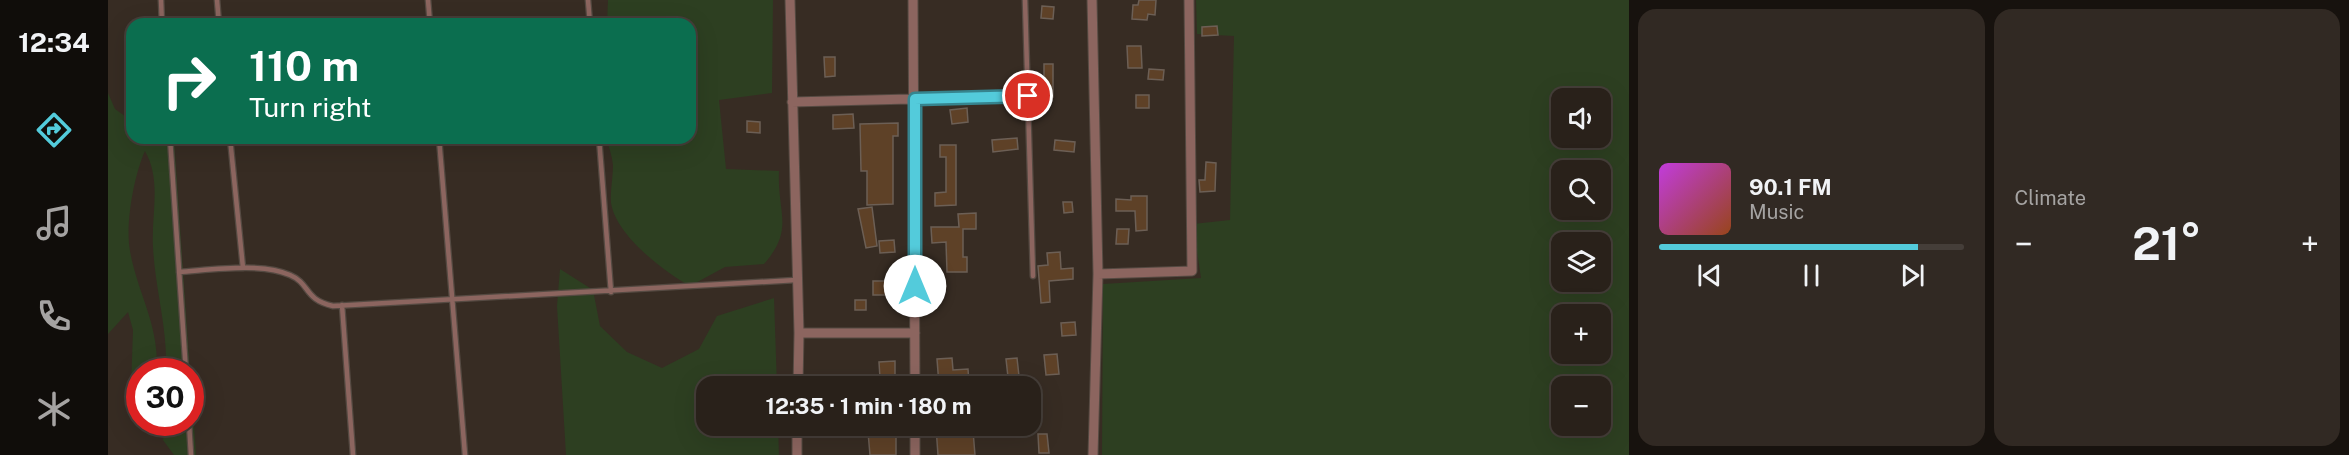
<!DOCTYPE html>
<html lang="en">
<head>
<meta charset="utf-8">
<style>
  body { margin:0; font-family:"Public Sans",sans-serif; background:#312923; color:#f1f3f6; height:100vh; display:flex; flex-direction:column; font-size:22px; white-space:nowrap }
  * { box-sizing:border-box; margin:0 }
  p { font-size:20px; color:#a5a3a2 }
  .icon { flex:none; width:33px; height:33px; fill:none; stroke:currentColor; stroke-width:2; stroke-linecap:round; stroke-linejoin:round }
  .map { position:relative; flex:1; overflow:hidden }
  .side { display:flex; flex-direction:column; gap:9px; padding:9px; background:#17120e; width:720px }
  .side>* { flex:none }
  .hud { position:absolute; left:18px; top:18px; width:570px; height:126px; border-radius:18px; box-shadow:0 6px 24px #0002,0 0 0 2px #453e39; background:#0b6e4f; color:#fff; overflow:hidden }
  .controls { position:absolute; left:1443px; top:88px; display:grid; gap:12px }
  .controls a { display:grid; place-items:center; width:60px; height:60px; border-radius:12px; background:#29211a; box-shadow:0 6px 24px #0002,0 0 0 2px #453e39; font-size:30px }
  .speed { position:absolute; left:18px; top:358px; display:flex; gap:12px; font-size:30px; font-weight:700; text-align:center }
  .speed>* { display:grid; place-content:center; width:78px; height:78px; border-radius:50%; background:#29211a; box-shadow:0 6px 24px #0002,0 0 0 2px #453e39; line-height:1 }
  .speed .limit { border:9px solid #d22; background:#fff; color:#111 }
  .pin { position:absolute; display:grid; place-items:center; width:51px; height:51px; color:#fff; margin:-26px; border:3px solid #fff; border-radius:50%; box-shadow:0 2px 6px #0007 }
  .me { position:absolute; width:66px; margin:-33px; rotate:0deg; stroke-linejoin:round; filter:drop-shadow(0 0 4px #0008) }
  .turn { display:flex; align-items:center; gap:21px; height:126px; padding:0 24px; font-size:27px }
  .turn .icon { width:78px; height:78px; stroke-width:2.5 }
  .turn b { display:block; font-size:42px; line-height:51px }
  .big { font-size:45px; font-weight:700; line-height:1.1 }
  .side .tile { flex:1; display:flex; flex-direction:column; justify-content:center; gap:9px; min-width:0; padding:0 21px; border-radius:18px; background:#312923 }
  .song { display:flex; align-items:center; gap:18px }
  .cover { width:72px; height:72px; border-radius:9px; background:linear-gradient(135deg,hsl(290 70% 55%),hsl(20 70% 35%)) }
  .played { height:6px; border-radius:3px; background:linear-gradient(90deg,#53cbdb 85%,#453e39 85%) }
  .keys { display:flex; justify-content:space-around; direction:ltr }
  .heat { display:flex; justify-content:space-between; align-items:center; font-size:33px; direction:ltr }
  .side .tiles { flex:1; display:grid; gap:9px; grid-template-columns:repeat(2,1fr) }
  .trip { position:absolute; left:588px; top:376px; width:345px; height:60px; border-radius:18px; background:#29211a; box-shadow:0 6px 24px #0002,0 0 0 2px #453e39; font-weight:700; line-height:60px; text-align:center }
  main { display:flex; flex:1; min-height:0 }
  .dock { display:flex; flex-direction:column; width:108px; justify-content:space-around; align-items:center; background:#100d0a; color:#a5a3a2 }
  .dock .icon { width:42px; height:42px }
  .dock .on { color:#53cbdb }
  .dock b { font-size:27px; color:#f1f3f6 }
  .map>svg:first-child { display:block }
  .green { fill:#2d3f21; fill-rule:evenodd }
  .building { fill:#5e4127; stroke:#6c5f55; stroke-width:1.5 }
  .lines { fill:none; stroke-linecap:round; stroke-linejoin:round }
  .service-casing { stroke:#554a42; stroke-width:7 }
  .minor-casing { stroke:#554a42; stroke-width:11 }
  .service { stroke:#8c655f; stroke-width:4.5 }
  .minor { stroke:#8c655f; stroke-width:9 }
  .route-casing { stroke:#36848e; stroke-width:15 }
  .route { stroke:#53cbdb; stroke-width:10 }
</style>
</head>
<body>
<main>
<nav class="dock">
<b>12:34</b>
<svg class="icon on" aria-label="directions" viewBox="0 0 24 24"><path d="M12 3l9 9-9 9-9-9zM9 14v-3h6M13 9l2 2-2 2"/></svg>
<svg class="icon" aria-label="music" viewBox="0 0 24 24"><path d="M9 18V5l10-2v13"/><circle cx="6" cy="18" r="3"/><circle cx="16" cy="16" r="3"/></svg>
<svg class="icon" aria-label="phone" viewBox="0 0 24 24"><path d="M5 4h4l2 5-3 2q2 4 5 5l2-3 5 2v4C11 20 4 13 5 4z"/></svg>
<svg class="icon" aria-label="climate" viewBox="0 0 24 24"><path d="M12 3v18M4 7l16 10M4 17L20 7"/></svg>
</nav>
<div class="map">
<svg width="1521" height="455" viewBox="0 0 1521 455">
  <rect width="100%" height="100%" fill="#372c23"/>
  <path class="green" d="M500 0H665L664 93 611 100 618 169 671 171C669 213 687 229 656 264L617 267 582 286C555 271 508 235 503 203 502 191 505 178 505 165 504 156 501 147 498 138H582V24H499Z
    M1088 0H1521V455H994L995 284 1093 278 1085 224 1122 220 1126 36 1089 34ZM1454 99H1492V138H1454ZM1454 171H1492V210H1454ZM1454 243H1492V282H1454ZM1454 315H1492V354H1454ZM1454 387H1492V426H1454Z
    M0 93 7 109 24 121V138H66L82 372H58C60 329 47 289 45 247 43 214 54 181 37 151 26 175 17 225 22 251 30 295 51 323 49 372H32L31 402 23 388 25 330 20 312 0 334Z
    M452 269 485 290 492 326 519 352 554 368 591 349 609 316 666 298 669 387H598V426H670L671 455H458L449 306Z
    M83 378 88 455H66L55 440 56 423H82Z"/>
  <path class="building" d="M1031 0H1048L1047 15 1040 14 1039 20 1024 19 1025 5H1030Z
    M934 6 946 7 945 19 933 18Z
    M1109 26 1110 35 1094 36V27Z
    M1019 46H1033L1034 68H1020Z
    M716 57H727V76L717 77Z
    M936 64H945V97L937 98V92L926 91V76H936Z
    M1041 69 1056 70 1055 80 1040 79Z
    M1028 95H1041V108H1028Z
    M859 108 860 122 844 124 842 110Z
    M745 114 746 128 725 129V115Z
    M639 121 652 122V133L639 132Z
    M790 123V136H785V204L759 205V171H753L752 124Z
    M909 138 910 149 885 152 884 140Z
    M947 140 967 142 966 152 946 150Z
    M832 145H848V205L827 206V193L838 192V157H832Z
    M1098 162 1108 163 1107 191 1092 192 1091 180H1097Z
    M1023 196H1039V230L1028 231 1027 211H1008V199L1023 200Z
    M955 202H964L965 212 956 213Z
    M764 207 769 246 758 248 750 209Z
    M868 213V229H855V257H859V272H839L838 242 824 243 823 227H851L850 214Z
    M1009 229H1021L1020 244H1008Z
    M786 240 787 252 772 253 771 241Z
    M952 252 953 269 965 268V279L941 281 942 302 933 303 930 266 940 265 939 253Z
    M765 281H794L795 295H765Z
    M747 300H758V310H747Z
    M967 322 968 335 954 336 953 323Z
    M949 354 951 374 938 375 936 355Z
    M844 358 845 370 860 369 861 383 835 387 831 385 829 359Z
    M909 358 911 376 900 377 898 359Z
    M787 361V387H763V379L772 378 771 362Z
    M839 426 840 433 865 431 867 455H830L828 427Z
    M788 431V455H762L760 432Z
    M930 434H939L941 453H931Z"/>
  <g class="lines">
    <g class="service-casing">
      <path id="service" d="M53 0 54 24
        M109 0 111 24
        M320 0 322 24
        M480 0 482 24
        M917 0 925 276
        M62 138 78 372
        M122 138 135 268
        M331 138 357 455
        M491 138 503 292
        M71 272C102 270 153 262 182 275 203 284 195 299 225 306L688 280
        M234 305 245 455
        M81 423 83 455"/>
    </g>
    <g class="minor-casing">
      <path id="minor" d="M682 0 691 333 690 387
        M805 0 807 387
        M984 0 990 274 985 455
        M684 102 920 96
        M990 274 1084 271 1081 0
        M691 333H807
        M689 455V426
        M807 455V426"/>
    </g>
    <use href="#service" class="service"/>
    <use href="#minor" class="minor"/>
  </g>
  <g class="lines">
    <g class="route-casing">
      <path id="route" d="M807 286V99L920 96"/>
    </g>
    <use href="#route" class="route"/>
  </g>
</svg>
<div class="controls">
<a><svg class="icon" aria-label="sound" viewBox="0 0 24 24"><path d="M4 9h4l5-4v14l-5-4H4zM17 9q2 3 0 6"/></svg></a>
<a><svg class="icon" aria-label="search" viewBox="0 0 24 24"><circle cx="10" cy="10" r="6"/><path d="M15 15l6 6"/></svg></a>
<a><svg class="icon" aria-label="layers" viewBox="0 0 24 24"><path d="M12 4l9 5-9 5-9-5zM3 14l9 5 9-5"/></svg></a>
<a>+</a>
<a>−</a>
</div>
<div class="speed"><div class="limit">30</div></div>
<div class="pin" style="left:920px;top:96px;background:#d93025"><svg class="icon" aria-label="arrive" viewBox="0 0 24 24"><path d="M6 21V4h12l-3 4 3 4H6"/></svg></div>
<svg class="me" style="left:807px;top:286px" viewBox="-20 -20 40 40"><circle r="19" fill="#fff"/><path d="M0-13L10 11 0 6-10 11z" fill="#53cbdb"/></svg>
<div class="trip">12:35 · 1 min · 180 m</div>
<div class="hud">
<div class="turn"><svg class="icon" aria-label="right" viewBox="0 0 24 24"><path d="M7 20v-9h11M14 6l5 5-5 5"/></svg><div><b>110 m</b>Turn right</div></div>
</div>
</div>
<section class="side">
<div class="tiles">
<div class="tile">
<div class="song"><i class="cover"></i><div><b>90.1 FM</b><p>Music</p></div></div>
<div class="played"></div>
<div class="keys"><svg class="icon" aria-label="previous" viewBox="0 0 24 24"><path d="M18 5L8 12l10 7zM5 5v14"/></svg><svg class="icon" aria-label="pause" viewBox="0 0 24 24"><path d="M8 5v14M16 5v14"/></svg><svg class="icon" aria-label="next" viewBox="0 0 24 24"><path d="M6 5l10 7-10 7zM19 5v14"/></svg></div>
</div>
<div class="tile"><p>Climate</p>
<div class="heat"><a>−</a><b class="big">21°</b><a>+</a></div>
</div>
</div>
</section>
</main>
</body>
</html>
